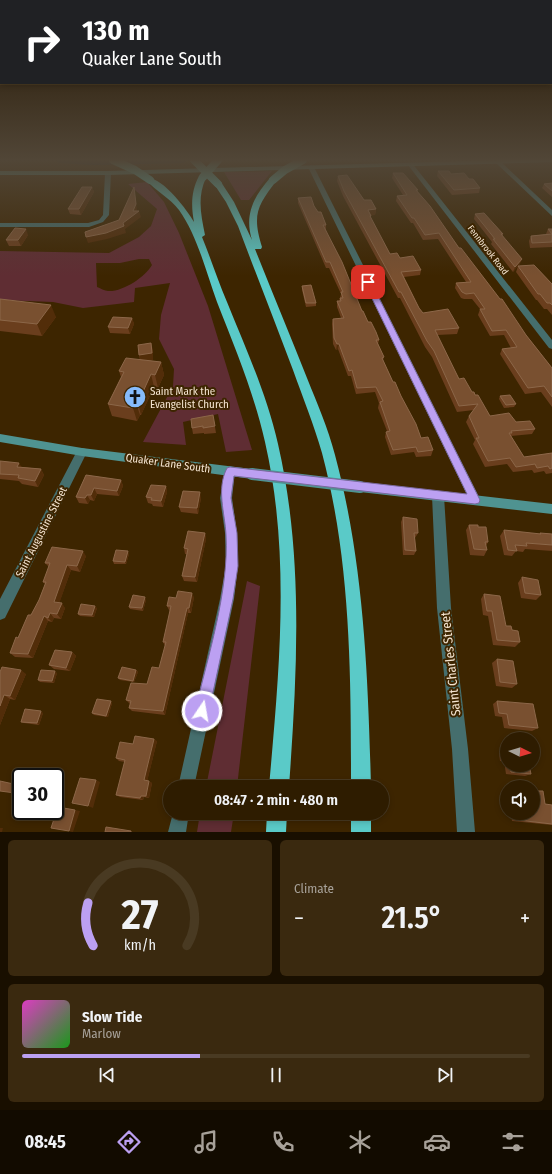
<!DOCTYPE html>
<html lang="en">
<head>
<meta charset="utf-8">
<style>
  body { margin:0; font-family:"Fira Sans Condensed",sans-serif; background:#3a290f; color:#f1f3f6; height:100vh; display:flex; flex-direction:column; font-size:15px; white-space:nowrap }
  * { box-sizing:border-box; margin:0 }
  p { font-size:13px; color:#a7a199 }
  .icon { flex:none; width:22px; height:22px; fill:none; stroke:currentColor; stroke-width:2; stroke-linecap:round; stroke-linejoin:round }
  .map { position:relative; height:832px; overflow:hidden }
  .panel { display:flex; flex-direction:column; gap:8px; padding:8px; background:#190f00; flex:1 }
  .panel>* { flex:none }
  .banner { position:absolute; left:0px; top:0px; width:552px; height:84px; box-shadow:0 2px 6px #0003,0 0 0 1px #493a22; background:#202124; color:#fff; overflow:hidden }
  .needle { width:26px; rotate:95deg }
  .tools { position:absolute; left:500px; top:732px; display:grid; gap:8px }
  .tools a { display:grid; place-items:center; width:40px; height:40px; border-radius:50%; background:#2e1c00; box-shadow:0 2px 6px #0003,0 0 0 1px #493a22; font-size:20px }
  .speed { position:absolute; left:12px; top:768px; display:flex; gap:8px; font-size:20px; font-weight:700; text-align:center }
  .speed>* { display:grid; place-content:center; width:52px; height:52px; border-radius:50%; background:#2e1c00; box-shadow:0 2px 6px #0003,0 0 0 1px #493a22; line-height:1 }
  .speed .limit { border:2px solid #111; border-radius:6px; background:#fff; color:#111 }
  .pin { position:absolute; display:grid; place-items:center; width:34px; height:34px; color:#fff; margin:-17px; border-radius:8px; box-shadow:0 2px 6px #0006 }
  .me { position:absolute; width:44px; margin:-22px; rotate:12deg; stroke-linejoin:round; filter:drop-shadow(0 0 3px #0008) }
  .turn { display:flex; align-items:center; gap:14px; height:84px; padding:0 16px; font-size:18px }
  .turn .icon { width:52px; height:52px; stroke-width:2.5 }
  .turn b { display:block; font-size:28px; line-height:34px }
  .big { font-size:30px; font-weight:600; line-height:1.1 }
  .panel .card { flex:1; display:flex; flex-direction:column; justify-content:center; gap:6px; min-width:0; padding:0 14px; border-radius:6px; background:#3a290f }
  .panel .dial { align-items:center; gap:0 }
  .dial svg { height:104px; overflow:visible; fill:none; stroke:#493a22; stroke-width:7; stroke-linecap:round; text-anchor:middle }
  .dial text { fill:#f1f3f6; stroke:none }
  .song { display:flex; align-items:center; gap:12px }
  .cover { width:48px; height:48px; border-radius:6px; background:linear-gradient(135deg,hsl(310 70% 55%),hsl(120 70% 35%)) }
  .played { height:4px; border-radius:2px; background:linear-gradient(90deg,#bca0f2 35%,#493a22 35%) }
  .keys { display:flex; justify-content:space-around; direction:ltr }
  .heat { display:flex; justify-content:space-between; align-items:center; font-size:22px; direction:ltr }
  .panel .tiles { flex:1; display:grid; gap:8px; grid-template-columns:1fr 1fr }
  .card:last-child { grid-column:span 2 }
  .trip { position:absolute; left:163px; top:780px; width:226px; height:40px; border-radius:20px; background:#2e1c00; box-shadow:0 2px 6px #0003,0 0 0 1px #493a22; font-weight:600; line-height:40px; text-align:center }
  .menu { display:flex; height:64px; justify-content:space-around; align-items:center; background:#120b00; color:#a7a199 }
  .menu .icon { width:28px; height:28px }
  .menu .current { color:#bca0f2 }
  .menu b { font-size:18px; color:#f1f3f6 }
  .map>svg:first-child { display:block }
  .green { fill:#5f2d33; fill-rule:evenodd }
  .lines { fill:none; stroke-linecap:round; stroke-linejoin:round }
  .river { fill:#011631; fill-rule:evenodd }
  .street { fill:#456e6d; fill-rule:evenodd }
  .secondary { fill:#4f9391; fill-rule:evenodd }
  .highway { fill:#5acac8; fill-rule:evenodd }
  .secondary-bridge { stroke:#4f9391; stroke-width:12 }
  .highway-bridge { stroke:#5acac8; stroke-width:8 }
  .wall { fill:#6a3e1d }
  .shaded-wall { fill:#522d09 }
  .building { fill:#795030; stroke:#8c6749 }
  .route { fill:#bca0f2; stroke:#7a689d }
  .labels { text-anchor:middle; stroke-width:4; stroke-linejoin:round; paint-order:stroke }
  .far-street-label { font-size:9px; fill:#f4e4d0; stroke:#3d2500 }
  .poi-label { font-size:11px; fill:#f4e4d0; stroke:#3d2500; text-anchor:start }
  .street-label { font-size:11px; fill:#f4e4d0; stroke:#3d2500 }
  .near-street-label { font-size:13px; fill:#f4e4d0; stroke:#3d2500 }
</style>
</head>
<body>
<div class="map">
<svg width="552" height="832" viewBox="0 0 552 832">
  <rect width="100%" height="100%" fill="#3d2500"/>
  <path class="green" d="M272 171 249 200H241L224 172Z
    M147 182 164 202 179 233 208 306 252 450 226 452 218 414 183 422 186 445 143 442 173 386 174 369 159 339 161 315 170 283 135 288 134 302 83 308 53 302 0 300V251L109 253 139 237 151 226 157 209 128 184ZM139 259H149L152 265C145 277 123 292 108 291 105 291 100 288 97 287L96 263H120Z
    M247 581 260 586 237 787H206Z
    M200 813H234L231 832H197Z"/>
  <g class="lines">
    <path class="river" d="M56 160H188L183 163 94 165 61 163 57 162Z"/>
    <path class="street" d="M496 161H500L552 210V216L496 163Z
      M408 163H412L552 340V349L549 348 408 165Z
      M311 165 314 167 479 497 481 500 479 503 475 505 471 503 308 167Z
      M108 171 111 173 109 215 103 222 89 227H0V223H88L99 220 103 215 105 173Z
      M82 448 86 449 87 452 5 618 0 620V599L78 449Z
      M230 466 234 468 235 471 232 498 237 533 238 565 234 599 194 787H178L220 599 226 565 225 533 220 498 225 471 226 468Z
      M438 491 442 493 444 496 451 608 468 749 475 832H457L452 749 437 608 432 496 434 493Z
      M173 813H189L186 832H168Z"/>
    <path class="secondary" d="M502 160H552V162L108 175H0V171H108Z
      M0 434 82 448 252 469 256 471 257 474 256 477 252 479 82 456 0 442Z
      M360 482 552 504V514L360 492 356 490 354 487 356 484Z"/>
    <path class="highway" d="M199 176H202L206 178C197 197 201 215 205 235L202 237C211 259 218 281 227 302 246 349 267 395 278 444 304 557 297 673 289 787H269C279 673 291 555 265 442 254 393 235 348 217 302 206 272 198 237 179 210 170 198 156 191 146 180L147 178C162 176 188 211 194 222 191 206 191 191 199 176Z
      M270 178H276L277 180C257 206 252 215 262 247L261 249H255C272 292 290 335 307 378 317 403 328 428 335 455 364 563 368 675 371 787H351C351 675 351 562 322 453 314 425 303 398 293 370 275 322 256 274 238 226L226 202 214 184 218 182H221L234 202 252 240C244 215 254 196 270 178Z
      M267 813H287L286 832H266Z
      M351 813H371V832H351Z"/>
    <path class="secondary-bridge" d="M252 474 360 487"/>
    <path class="highway-bridge" d="M113 160 135 170 150 180
      M194 160 218 184
      M203 177 218 160
      M273 180 285 170 303 160"/>
  </g>
  <path class="wall" d="M438 171 469 179 480 188 479 193 452 195 437 176Z
    M393 173 418 190 417 191 459 248 526 335 552 368V407L541 392 525 394 500 354 502 349 511 348 504 335 490 336 478 315 480 309 472 299H464L461 298 455 288 456 283 466 282 438 239 423 240 413 223H411L396 201 397 196 403 195 392 178Z
    M338 176 364 200 376 209 375 215H371V219L390 254 400 258 421 270 420 275 404 277 419 308 423 313 459 328 457 334 437 335 459 379 475 395 490 416 516 422 535 429 532 434 511 436 524 457 552 453V473L546 474 544 471 534 473 532 470 513 472 507 464 485 467 473 444 475 440 466 422 469 416 474 410 457 412 432 357 425 347 400 298H398L343 196 337 181Z
    M552 183V197L542 188 544 184Z
    M92 187 94 192 81 215 70 214 68 209Z
    M298 198 314 206 326 225V230L362 311 368 322 379 340 378 344 384 357 383 360 393 382 401 396 421 438 433 450 431 456 416 457 414 452 391 455 385 437 386 432 387 431 378 408 379 403 375 392 356 394 351 376H348L338 349 336 350 333 344 332 324 333 319 341 318 337 307V301H339L340 298 341 294 329 268H326L298 203Z
    M475 214 503 234 502 236 520 264 518 266 552 284V315L547 309H544L537 300H536L516 272 518 266 513 272 491 244 492 242 474 219Z
    M548 229H552V247L530 248 529 241 531 236 546 234Z
    M28 235 21 246H9L6 240Z
    M302 286 316 303V306L306 307 302 290Z
    M0 299 56 317 42 336 0 331Z
    M132 318 134 324 130 334 110 333 108 327Z
    M153 350V360H147L161 362 164 375 158 388 154 387 141 415H140L137 421 112 416 108 404 121 377 119 371 140 360 139 355Z
    M500 396 516 404 514 407 504 408 499 399Z
    M213 415 216 433 204 434V433L193 434 192 428Z
    M0 461 22 467 41 469 44 475 38 487 22 484 19 481 0 479Z
    M86 475 121 480 123 486 119 496 97 494 94 501 90 500 88 504 79 503 76 497Z
    M166 486 167 492 163 507 153 506 152 504 148 503 146 497Z
    M201 498 198 514 181 512 179 507Z
    M403 517 418 533 415 538 416 551 414 555H403L401 522Z
    M469 525 478 527 488 542 486 546 487 550 484 556 470 555 466 530Z
    M504 530 539 534 540 533 552 534V551L525 549 523 552 516 551 512 556 504 555 500 536Z
    M205 533 206 539 197 582 184 581 182 576 187 554H185L184 548Z
    M129 554 126 564H114L113 561Z
    M86 556 80 572 71 570 59 603 65 608 61 619 54 618 52 622 48 621 33 658 15 657 10 653 31 615 39 600 45 584 43 582 49 567 45 563Z
    M522 577 541 595 536 600 521 598 518 583Z
    M484 594 506 626 512 630 520 642 515 647 493 645 488 616 483 615 481 599Z
    M194 597 191 613H188L165 715 132 711 129 708 130 704 126 700 147 684 159 668 165 646 163 642 170 611 169 610 167 606 176 598Z
    M146 600 143 611 130 609 129 607Z
    M97 608 94 617 80 616 78 614Z
    M72 652 76 656 70 671 54 669 49 665Z
    M497 659 517 684 512 688 496 686 492 663Z
    M136 670 138 672 134 682 120 680 118 678Z
    M0 672 26 674 15 700 10 699 0 725Z
    M57 673 54 683 40 682 38 680Z
    M497 701 538 728 532 731 504 728 502 717 495 716 493 704Z
    M112 703 108 717 94 715 92 713Z
    M43 713 39 725 24 723 21 722Z
    M157 741 147 781 152 783 149 798 144 797 143 800 120 797 116 795 125 762 119 761 116 758 133 744Z
    M506 743H507V765H529L531 774 525 776 506 774 504 761H500L499 753 502 751 501 746Z
    M533 746 538 760 533 762Z
    M507 796V806H503L502 798Z
    M545 804 552 805V825L512 821 511 813H533Z"/>
  <path class="shaded-wall" d="M92 187 94 192 81 215 79 209Z
    M134 187 137 210 136 213 139 211 141 217 125 229 126 233 107 239 88 243 86 237 123 223 133 211Z
    M376 209 375 215 367 216 368 210Z
    M26 229 28 235 21 246 18 240Z
    M522 259 520 264 513 272 515 267Z
    M51 305 56 317 42 336 37 324Z
    M132 318 134 324 130 334 128 328Z
    M151 343 153 350V360L141 361 139 355Z
    M337 344H339L338 349 336 350Z
    M161 362 164 375 158 388 155 375Z
    M151 374 154 387 141 415 138 403Z
    M136 403 140 415 137 421 133 408Z
    M19 463 23 469 17 467Z
    M41 469 44 475 38 487 35 481Z
    M121 480 123 486 119 496 117 491Z
    M166 486 167 492 163 507 161 501Z
    M94 488 97 494 94 501 91 495Z
    M200 492 201 498 198 514 197 508Z
    M87 495 90 500 88 504 85 498Z
    M205 533 206 539 197 582 195 577Z
    M83 551 86 556 80 572 77 566Z
    M128 551 129 554 126 564 125 562Z
    M67 565 71 570 58 607 54 602Z
    M192 593 194 597 191 613 189 608Z
    M145 597 146 600 143 611 142 608Z
    M62 603 65 608 61 619 57 614Z
    M95 606 97 608 94 617 92 615Z
    M187 608 188 613 165 715 163 711Z
    M50 613 54 618 52 622 48 618Z
    M44 616 48 621 33 658 28 654Z
    M72 652 76 656 70 671 66 668Z
    M21 670 26 674 15 700 10 696Z
    M136 670 138 672 134 682 133 681Z
    M55 671 57 673 54 683 52 681Z
    M4 695 10 699 0 725V706Z
    M111 701 112 703 108 717 106 716Z
    M41 711 43 713 39 725 37 723Z
    M154 739 157 741 147 782 144 780Z
    M96 780 100 782 93 808 88 806Z
    M149 781 152 783 149 798 146 796Z
    M18 785 21 786 18 794 15 793Z
    M141 796 144 797 143 800 140 798Z
    M75 810 80 811 73 832 69 831Z
    M0 828H3L2 832H0Z"/>
  <path class="building" d="M438 171H449L451 174 464 173 469 179H473L480 188 454 190Z
    M393 173H403L418 190H416L430 206 459 248H461L500 299H502L526 335 552 368V397L544 386 528 388 502 349 517 347 506 330 492 331 480 309H485L474 293 466 294 462 292 456 283 471 282 439 233 425 235 414 218H412L397 196 407 195Z
    M347 175 364 200H371L376 209 368 210 371 216H370L390 254 397 253 400 258 413 256 421 270 401 272 419 308 423 313 448 309 459 328 435 330 459 379 464 378 472 392H474L475 395H478L490 416 509 413 516 422 530 421 535 429 511 431 512 433H509L524 457 552 453V468L550 469 548 466 537 468 535 464 516 467 510 458 488 461 476 438H479L469 416 478 404 459 406 434 351 427 341 401 292H399L344 191 338 176Z
    M552 183V191L544 184Z
    M82 187H92L79 209H68Z
    M134 187 136 204 133 211H139L123 223 124 226 106 233 86 237 85 232 119 220Z
    M311 197 314 206 318 212H321L326 225H323L342 262 362 311H363L368 322H371L376 332 379 340H376L384 357 382 358 393 382H395L401 396 416 424 421 438 428 437 433 450 418 452 416 447 393 450 386 432 390 431 380 402 383 401 376 387 357 388 352 370 349 371 339 344H337L334 338 333 319 344 318 337 301H341L340 298H343L341 292H343L330 262H326L298 198Z
    M484 213 503 234H501L522 259 515 267 493 239H495L475 214Z
    M15 228 26 229 18 240H6Z
    M548 229H552V242L532 243 531 236 552 234Z
    M534 265 552 284V305L550 303H547L540 294H538L518 266Z
    M311 285 316 303H306L302 286Z
    M0 299 51 305 37 324 0 320Z
    M113 317 132 318 128 328 108 327Z
    M151 343 152 353 139 355 138 345Z
    M126 358 161 362 155 375 151 374 138 403H136L133 408 108 404 124 372 119 371Z
    M510 395 516 404 506 405 500 396Z
    M213 415 215 426 203 428V426L192 428 191 419Z
    M0 461 19 463 17 467 41 469 35 481 18 478 19 475 0 474Z
    M86 475 121 480 117 491 94 488 91 495H87L85 498 76 497Z
    M151 485 166 486 161 501 151 500 152 498 146 497Z
    M183 491 200 492 197 508 179 507Z
    M403 517 417 519 418 533H414L416 551 405 550Z
    M469 525H478V527H486L488 542H485L487 550 474 549Z
    M504 530 541 534 540 533 552 534V545L526 543 527 546 515 545 517 551 508 550Z
    M188 531 205 533 195 577 182 576 188 549 184 548Z
    M52 547 83 551 77 566 67 565 54 602 62 603 57 614 50 613 48 618 44 616 28 654 10 653 16 637 18 638 28 615H31L39 600 46 582H43L50 563H45Z
    M116 550 128 551 125 562 113 561Z
    M522 577 538 580 541 595 525 593Z
    M178 591 192 593 189 608H187L163 711 129 708 131 701 126 700 131 683 147 684 152 667 159 668 166 642H163L171 606H167L169 597 176 598Z
    M484 594 500 596 506 626H511L512 630 518 631 520 642 497 640 492 611H487Z
    M133 595 145 597 142 608 129 607Z
    M81 604 95 606 92 615 78 614Z
    M55 650 72 652 66 668 49 665Z
    M497 659 513 661 517 684 500 682Z
    M2 667 21 670 10 696 4 695 0 706V672Z
    M122 667 136 670 133 681 118 678Z
    M41 670 55 671 52 681 38 680Z
    M97 699 111 701 106 716 92 713Z
    M497 701 533 704 538 728 509 725 507 714 499 713Z
    M25 709 41 711 37 723 21 722Z
    M135 736 154 739 144 780 149 781 146 796H141L140 798 116 795 125 760 116 758 120 742 133 744Z
    M533 746H535L538 760H533Z
    M504 750H507V759H505Z
    M510 765H529L531 774 511 772Z
    M80 778 96 780 88 806 72 803Z
    M0 781 18 785 15 793 0 791Z
    M533 791H543L545 804 552 805V824L518 820 516 813H533Z
    M58 807 75 810 69 831 51 828Z
    M106 827 131 831V832H105Z"/>
  <linearGradient id="sky" x2="0" y2="1"><stop stop-color="#221400"/><stop offset="0.58" stop-color="#514637"/><stop offset="1" stop-color="#514637" stop-opacity="0"/></linearGradient>
  <rect width="552" height="276" fill="url(#sky)"/>
  <path class="route" d="M368 280 371 282 480 500 479 503 475 504 234 476 231 498 237 533 238 566 233 599 209 711 207 716 202 718 197 716 195 711C208 656 229 591 226 535 225 513 216 489 227 468L230 467 467 494 364 282Z"/>
  <defs>
    <g id="church-disc" transform="scale(1.15)"><circle r="9.5" fill="#86bbfb" stroke="#3d2500"/><path d="M-1.2-6h2.4v3.5h3.3v2.4h-3.3V6h-2.4V-.1h-3.3v-2.4h3.3Z" fill="#111"/></g>
  </defs>
  <g fill-rule="evenodd">
    <use href="#church-disc" x="135" y="397"/>
  </g>
  <g class="labels">
    <g class="far-street-label">
      <text transform="translate(488 250) rotate(52)" y="3">Fennbrook Road</text>
    </g>
    <g class="poi-label">
      <text x="150" y="395">Saint Mark the<tspan x="150" dy="13">Evangelist Church</tspan></text>
    </g>
    <g class="street-label">
      <text transform="translate(168 463) rotate(8)" y="4">Quaker Lane South</text>
      <text transform="translate(41 532) rotate(-63)" y="4">Saint Augustine Street</text>
    </g>
    <g class="near-street-label">
      <text transform="translate(450 664) rotate(-96)" y="5">Saint Charles Street</text>
    </g>
  </g>
</svg>
<div class="tools">
<a><svg class="needle" viewBox="-14 -14 28 28"><path d="M0-13l5 13h-10z" fill="#e53935"/><path d="M0 13l5-13h-10z" fill="#a7a199"/></svg></a>
<a><svg class="icon" aria-label="sound" viewBox="0 0 24 24"><path d="M4 9h4l5-4v14l-5-4H4zM17 9q2 3 0 6"/></svg></a>
</div>
<div class="speed"><div class="limit">30</div></div>
<div class="pin" style="left:368px;top:282px;background:#d93025"><svg class="icon" aria-label="arrive" viewBox="0 0 24 24"><path d="M6 21V4h12l-3 4 3 4H6"/></svg></div>
<svg class="me" style="left:202px;top:711px" viewBox="-20 -20 40 40"><circle r="17" fill="#bca0f2" stroke="#fff" stroke-width="3"/><path d="M0-11L8 9 0 5-8 9z" fill="#fff"/></svg>
<div class="trip">08:47 · 2 min · 480 m</div>
<div class="banner">
<div class="turn"><svg class="icon" aria-label="right" viewBox="0 0 24 24"><path d="M7 20v-9h11M14 6l5 5-5 5"/></svg><div><b>130 m</b>Quaker Lane South</div></div>
</div>
</div>
<section class="panel">
<div class="tiles">
<div class="card dial"><svg viewBox="0 0 100 80">
<path d="M14 69A42 42 0 1 1 86 69"/>
<path d="M14 69A42 42 0 0 1 10 36" stroke="#bca0f2"/>
<text x="50" y="56" font-size="32" font-weight="700">27</text>
<text x="50" y="72" font-size="11">km/h</text>
</svg></div>
<div class="card"><p>Climate</p>
<div class="heat"><a>−</a><b class="big">21.5°</b><a>+</a></div>
</div>
<div class="card">
<div class="song"><i class="cover"></i><div><b>Slow Tide</b><p>Marlow</p></div></div>
<div class="played"></div>
<div class="keys"><svg class="icon" aria-label="previous" viewBox="0 0 24 24"><path d="M18 5L8 12l10 7zM5 5v14"/></svg><svg class="icon" aria-label="pause" viewBox="0 0 24 24"><path d="M8 5v14M16 5v14"/></svg><svg class="icon" aria-label="next" viewBox="0 0 24 24"><path d="M6 5l10 7-10 7zM19 5v14"/></svg></div>
</div>
</div>
</section>
<nav class="menu">
<b>08:45</b>
<svg class="icon current" aria-label="directions" viewBox="0 0 24 24"><path d="M12 3l9 9-9 9-9-9zM9 14v-3h6M13 9l2 2-2 2"/></svg>
<svg class="icon" aria-label="music" viewBox="0 0 24 24"><path d="M9 18V5l10-2v13"/><circle cx="6" cy="18" r="3"/><circle cx="16" cy="16" r="3"/></svg>
<svg class="icon" aria-label="phone" viewBox="0 0 24 24"><path d="M5 4h4l2 5-3 2q2 4 5 5l2-3 5 2v4C11 20 4 13 5 4z"/></svg>
<svg class="icon" aria-label="climate" viewBox="0 0 24 24"><path d="M12 3v18M4 7l16 10M4 17L20 7"/></svg>
<svg class="icon" aria-label="car" viewBox="0 0 24 24"><path d="M5 17H2v-5l4-1 3-4h7l3 4 3 1v5h-3M9 17h6M6 11h13"/><circle cx="7" cy="17" r="2"/><circle cx="17" cy="17" r="2"/></svg>
<svg class="icon" aria-label="filters" viewBox="0 0 24 24"><path d="M4 7h16M4 17h16"/><circle cx="9" cy="7" r="2"/><circle cx="15" cy="17" r="2"/></svg>
</nav>
</body>
</html>
